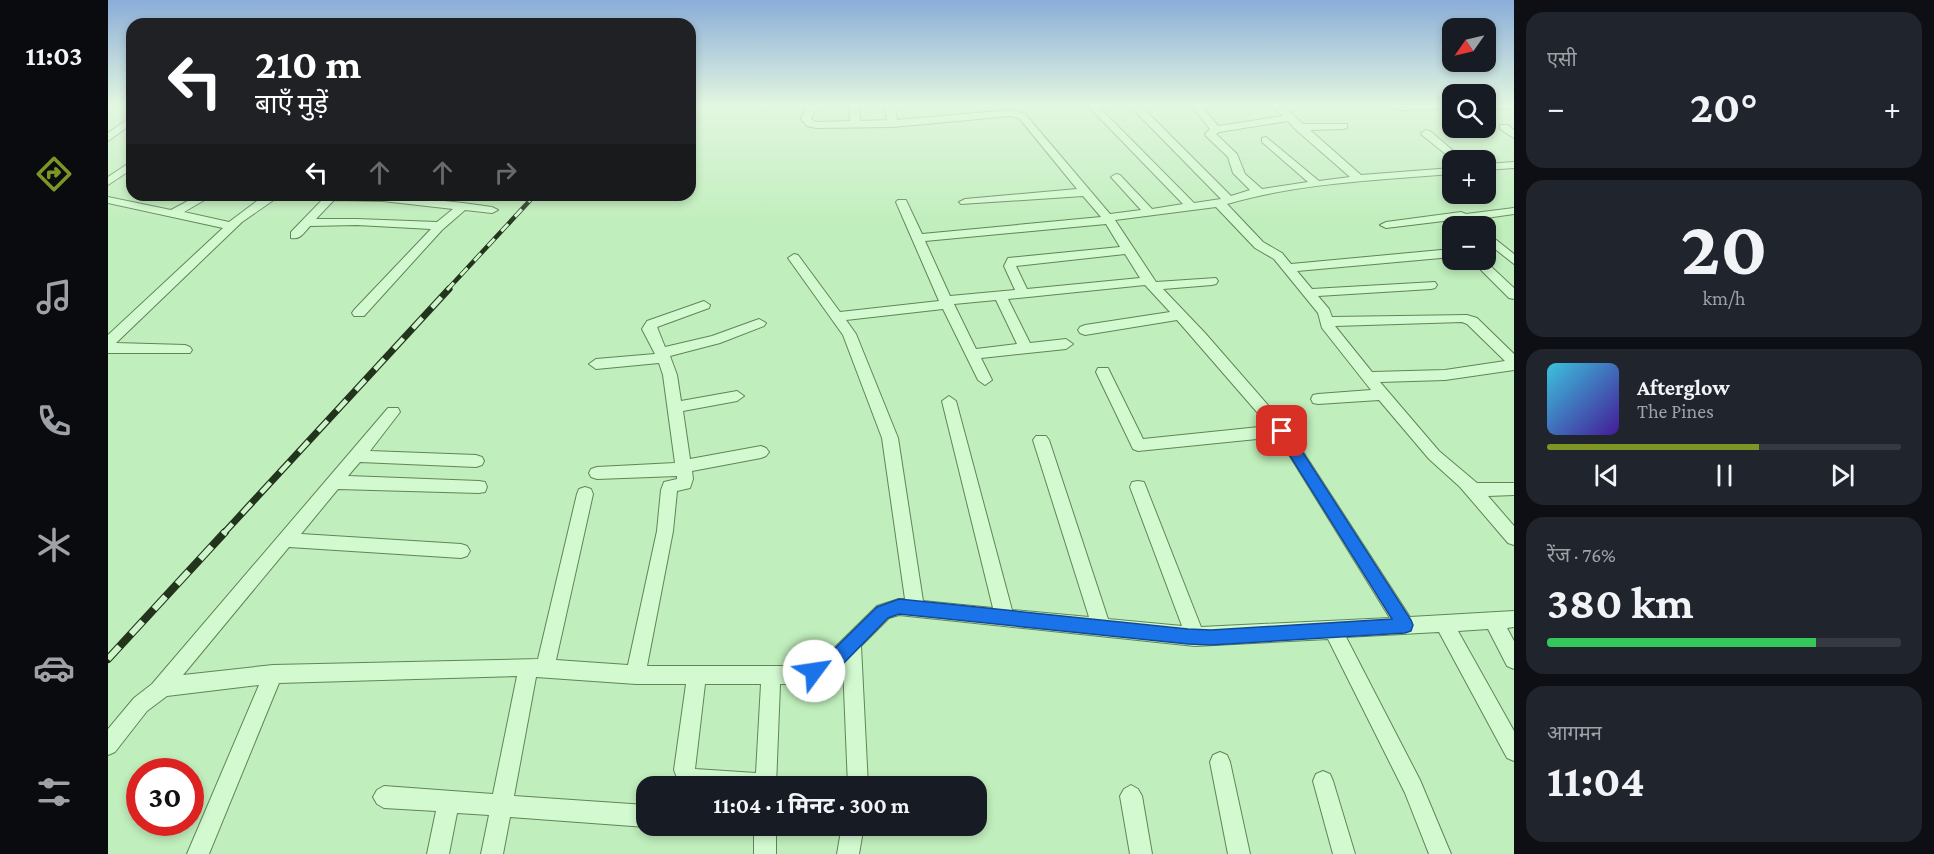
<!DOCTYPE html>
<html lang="hi">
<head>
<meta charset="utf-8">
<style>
  body { margin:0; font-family:"Crimson Pro","Noto Sans Devanagari",serif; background:#20242c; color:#f1f3f6; height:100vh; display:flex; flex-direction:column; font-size:22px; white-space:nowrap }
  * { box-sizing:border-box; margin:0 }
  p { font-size:20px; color:#9ea1a6 }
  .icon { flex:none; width:33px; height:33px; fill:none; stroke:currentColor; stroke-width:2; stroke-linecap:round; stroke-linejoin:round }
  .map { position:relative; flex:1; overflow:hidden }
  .sheet { display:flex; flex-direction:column; gap:12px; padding:12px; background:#0d0f14; width:420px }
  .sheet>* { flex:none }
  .banner { position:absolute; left:18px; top:18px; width:570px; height:183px; border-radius:18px; box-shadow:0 3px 9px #0003; background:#202124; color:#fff; overflow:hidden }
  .needle { width:39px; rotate:236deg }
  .tools { position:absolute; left:1334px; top:18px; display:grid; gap:12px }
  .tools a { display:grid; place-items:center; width:54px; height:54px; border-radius:12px; background:#171b24; box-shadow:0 3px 9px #0003; font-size:30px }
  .speed { position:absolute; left:18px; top:758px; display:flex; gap:12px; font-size:30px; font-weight:700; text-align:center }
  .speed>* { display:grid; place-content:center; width:78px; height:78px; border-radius:50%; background:#171b24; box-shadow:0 3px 9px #0003; line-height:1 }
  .speed .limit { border:9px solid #d22; background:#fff; color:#111 }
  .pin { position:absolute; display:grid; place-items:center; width:51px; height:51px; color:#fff; margin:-26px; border-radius:12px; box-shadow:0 3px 9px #0006 }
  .me { position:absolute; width:66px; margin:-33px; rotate:59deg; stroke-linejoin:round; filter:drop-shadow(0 0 4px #0008) }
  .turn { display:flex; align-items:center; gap:21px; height:126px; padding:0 30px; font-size:27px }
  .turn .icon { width:78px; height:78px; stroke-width:2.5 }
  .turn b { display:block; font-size:42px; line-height:51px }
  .lanes { display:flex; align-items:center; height:57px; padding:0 30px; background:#0003; justify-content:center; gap:30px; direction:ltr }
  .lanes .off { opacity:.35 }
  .big { font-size:45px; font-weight:700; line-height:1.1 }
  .sheet .card { flex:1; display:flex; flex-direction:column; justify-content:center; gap:9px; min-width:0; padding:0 21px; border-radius:18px; background:#20242c }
  .sheet .dial { align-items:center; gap:0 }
  .dial b { font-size:78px; line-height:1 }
  .song { display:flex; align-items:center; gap:18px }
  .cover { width:72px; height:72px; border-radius:9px; background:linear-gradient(135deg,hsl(190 70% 55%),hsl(260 70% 35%)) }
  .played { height:6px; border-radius:3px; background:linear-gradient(90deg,#7c9525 60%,#363941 60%) }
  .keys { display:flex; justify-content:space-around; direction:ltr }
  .heat { display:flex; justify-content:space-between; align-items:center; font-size:33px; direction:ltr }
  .charge { height:9px; border-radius:4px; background:linear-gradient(90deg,#34c759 76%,#363941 0) }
  .trip { position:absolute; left:528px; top:776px; width:351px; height:60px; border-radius:18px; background:#171b24; box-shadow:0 3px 9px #0003; font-weight:700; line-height:60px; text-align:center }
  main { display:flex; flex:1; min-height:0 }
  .dock { display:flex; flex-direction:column; width:108px; justify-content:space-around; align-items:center; background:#090b0e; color:#9ea1a6 }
  .dock .icon { width:42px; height:42px }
  .dock .on { color:#7c9525 }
  .dock b { font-size:27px; color:#f1f3f6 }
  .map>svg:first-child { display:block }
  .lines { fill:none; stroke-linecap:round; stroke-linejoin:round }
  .street-casing { stroke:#618556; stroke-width:2 }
  .street { fill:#d2f9cf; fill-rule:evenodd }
  .rail-far2-casing { stroke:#22341b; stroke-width:4.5 }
  .rail-far1-casing { stroke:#22341b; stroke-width:7 }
  .rail-casing { stroke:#22341b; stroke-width:8 }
  .rail-far2 { stroke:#cef5cc; stroke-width:3; stroke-dasharray:10; stroke-linecap:butt }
  .rail-far1 { stroke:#cef5cc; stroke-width:4.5; stroke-dasharray:14; stroke-linecap:butt }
  .rail { stroke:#cef5cc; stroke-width:6; stroke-dasharray:17; stroke-linecap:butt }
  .route { fill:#1a73e8; stroke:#114b97; stroke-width:1.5 }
</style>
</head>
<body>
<main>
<nav class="dock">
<b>11:03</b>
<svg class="icon on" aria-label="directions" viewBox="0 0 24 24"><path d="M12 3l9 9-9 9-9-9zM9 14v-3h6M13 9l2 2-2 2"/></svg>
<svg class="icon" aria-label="music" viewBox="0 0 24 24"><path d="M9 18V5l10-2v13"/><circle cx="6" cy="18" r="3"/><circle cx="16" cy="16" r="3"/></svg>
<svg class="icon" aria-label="phone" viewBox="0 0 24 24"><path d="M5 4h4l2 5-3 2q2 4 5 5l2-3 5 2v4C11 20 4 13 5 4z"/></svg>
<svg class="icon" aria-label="climate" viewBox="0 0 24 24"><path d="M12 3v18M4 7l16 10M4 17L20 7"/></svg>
<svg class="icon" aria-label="car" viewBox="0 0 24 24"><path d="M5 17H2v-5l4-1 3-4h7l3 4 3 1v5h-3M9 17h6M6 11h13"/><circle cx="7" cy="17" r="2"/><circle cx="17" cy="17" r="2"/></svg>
<svg class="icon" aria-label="filters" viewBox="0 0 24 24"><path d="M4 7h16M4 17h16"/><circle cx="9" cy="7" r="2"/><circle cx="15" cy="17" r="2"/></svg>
</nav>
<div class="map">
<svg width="1406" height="854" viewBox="0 0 1406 854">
  <rect width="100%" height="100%" fill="#c0eebc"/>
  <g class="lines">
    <g class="street-casing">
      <path id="street" d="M700 105H710L703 119 708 122 742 121 741 105H751L752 121 779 120 777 105H787L789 120 902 110 917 114 1002 214 1033 210 1003 177 1008 174 1012 175 1044 209 1075 204 979 105H989L1086 203 1113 199 1021 105H1032L1123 196 1142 190 1125 173 1120 157 1098 136 1097 134 1102 129 1083 105H1093L1110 126 1175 116 1163 105H1174L1195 124H1239V128L1235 129 1202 130 1253 175 1344 168V174C1269 180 1191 183 1119 204L1155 242 1174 253 1183 264 1344 249V257L1189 271 1204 289 1327 282 1329 285 1327 288 1323 289 1210 296 1221 309 1224 317 1359 315 1369 318 1406 354V370L1337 380 1272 382 1331 451 1369 483H1406V495L1380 496 1406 526V545L1400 543 1352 487 1321 459 1271 400 1210 404 1205 403 1203 399 1205 395 1210 394 1263 390 1214 328 1210 313 1166 259 1147 248 1108 207 1007 220 1048 282 1108 278 1110 281 1108 284 1104 285 1055 289 1097 333 1179 427 1302 617 1406 611V627L1399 628 1406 641V669L1399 666 1380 629 1350 631 1406 731V761L1399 758 1331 632 1238 637 1312 780 1343 854H1321L1297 793 1220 639 1087 646 791 615 781 618 753 646 760 786H740L735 665C720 680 693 684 672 684L668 786H576L571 783 566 770 578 684H528L428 677 406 796 538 805V825H542L538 827 402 817 395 854H373L381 815 349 813 341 854H319L328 811 276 808 269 804 265 797 269 790 276 786 385 794 409 676 171 683 101 854H79L151 685 59 696 39 711 7 752 0 755V729L26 698 44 684 280 408H290L292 412 262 451 368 455 374 457 376 461 374 465 368 467 252 462 240 476 371 481 377 482 379 487 377 492 371 493 230 489 193 534 353 544 359 546 362 551 359 556 353 558 181 547 75 675 165 665 430 659 469 494 471 489 477 487 483 489 485 494 448 660 520 665 549 531 553 490 556 482 569 479V476L489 479 483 477 481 473 483 469 489 467 567 463 555 375 551 363 488 369 481 364 488 359 547 354 534 329 539 321 596 301 602 305 601 308 549 327 557 347 604 336 651 319 658 323 656 326 612 343 562 356 569 375 573 401 629 391 636 396 629 401 575 411 582 459 653 446 658 448 661 452 658 456 653 458 584 471 585 479 582 488 569 491 565 531 539 666H690L716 658 769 606 791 599H797L774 438 735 335 680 258 686 254 690 255 732 312 831 301 788 202 790 200H798L814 234 993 217 975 196 853 204 851 202 857 199 969 189 911 118 902 116 785 127 708 128 699 126 693 119ZM1180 121 1187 129 1242 177 1211 181 1158 137 1154 138V142L1200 182 1154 189 1137 174 1129 154 1108 134 1111 132ZM998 224 1012 247 900 258 896 266 907 290 842 296 817 241ZM1017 254 1032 278 919 289 908 266ZM1037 285 1062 312 977 325 972 327 970 330 972 333 977 335 1069 320 1161 426 1035 439 1000 368H990L988 372 1025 449 1030 451 1170 437 1282 618 1093 627 1038 487 1036 482 1030 481 1024 482 1022 487 1074 626 1000 619 941 440 938 436H928L925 440 981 617 904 610 848 401 841 396 834 401 885 608 815 601 790 438 748 334 738 320 835 309 870 380 877 385 884 380 873 358 958 349 965 344 958 339 922 343 900 299ZM888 300 909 344 868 349 846 304ZM1354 322 1359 324 1397 361 1337 370 1264 372 1227 326ZM597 684H653L648 773 587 769Z
        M1281 105H1344V109L1292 110Z
        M1377 105H1406V109L1377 108Z
        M24 116V124L0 141V133Z
        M1392 125H1400L1406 130V138L1392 129Z
        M1318 130 1322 131 1356 160H1345L1314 135 1313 133Z
        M24 161V169L0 185V177Z
        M1406 162V168L1377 170V164Z
        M91 195H105L76 212 121 222 153 198 150 195H278L355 203 384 207 390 210 384 213 357 210 334 230 256 316H246L244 313 246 310 323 229 249 225 202 226C196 233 192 240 183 238V232L214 200 167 199 134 222 8 343 77 345 82 347 84 350 82 353H0V335L115 228 0 203V197L63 210ZM226 200 275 201 345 209 329 222 249 219H208Z
        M1406 208V214L1357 221 1352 219 1278 228 1272 225 1278 222 1353 212 1358 214Z
        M1377 231 1406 254V264L1377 241Z
        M1363 260H1376L1406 288V299L1401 298Z
        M1112 752 1119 755 1122 762 1142 854H1120L1102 762 1105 755Z
        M1215 771 1222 774 1225 781 1247 854H1225L1205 781 1208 774Z
        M1023 785 1030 789 1034 796 1044 854H1022L1012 796 1016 789Z
        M646 825H668V854H646Z
        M734 825H756L751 854H729Z"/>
    </g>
    <use href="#street" class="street"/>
    <g class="rail-far2-casing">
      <path id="rail-far2" d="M339 290 427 195"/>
    </g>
    <g class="rail-far1-casing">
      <path id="rail-far1" d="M115 534 341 289"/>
    </g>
    <g class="rail-casing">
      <path id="rail" d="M0 659 117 532"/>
    </g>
    <use href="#rail-far2" class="rail-far2"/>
    <use href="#rail-far1" class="rail-far1"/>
    <use href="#rail" class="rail"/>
  </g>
  <linearGradient id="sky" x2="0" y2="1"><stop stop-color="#8badd8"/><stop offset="0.47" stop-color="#e3f7e1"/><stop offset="1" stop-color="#e3f7e1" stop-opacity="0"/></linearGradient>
  <rect width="1406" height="225" fill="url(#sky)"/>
  <path class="route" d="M1174 426 1179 428 1303 620 1305 625 1303 631 1297 633 1103 645 1080 644 791 614 780 618 728 671 706 679 700 677 698 671 700 665 716 659 769 607 791 599 1080 629 1103 630 1284 619 1169 435 1167 431 1169 428Z"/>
</svg>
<div class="tools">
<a><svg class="needle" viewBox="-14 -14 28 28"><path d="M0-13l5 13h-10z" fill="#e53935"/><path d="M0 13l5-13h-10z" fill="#9ea1a6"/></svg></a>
<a><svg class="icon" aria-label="search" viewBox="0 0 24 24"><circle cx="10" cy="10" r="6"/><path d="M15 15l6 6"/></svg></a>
<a>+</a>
<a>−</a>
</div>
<div class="speed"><div class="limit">30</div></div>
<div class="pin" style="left:1174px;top:431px;background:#d93025"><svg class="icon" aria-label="arrive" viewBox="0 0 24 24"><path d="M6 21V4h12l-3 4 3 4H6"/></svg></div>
<svg class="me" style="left:706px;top:671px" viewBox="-20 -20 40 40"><circle r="19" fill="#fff"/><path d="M0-13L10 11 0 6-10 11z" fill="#1a73e8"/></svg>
<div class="trip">11:04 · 1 मिनट · 300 m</div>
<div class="banner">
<div class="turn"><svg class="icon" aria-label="left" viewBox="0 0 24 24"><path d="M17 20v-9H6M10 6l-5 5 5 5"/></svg><div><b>210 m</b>बाएँ मुड़ें</div></div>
<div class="lanes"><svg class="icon" aria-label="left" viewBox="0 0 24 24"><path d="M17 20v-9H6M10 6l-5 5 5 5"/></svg><svg class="icon off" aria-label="ahead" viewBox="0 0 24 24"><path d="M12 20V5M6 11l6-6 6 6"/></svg><svg class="icon off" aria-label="ahead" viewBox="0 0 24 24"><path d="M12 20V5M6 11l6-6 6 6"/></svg><svg class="icon off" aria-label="right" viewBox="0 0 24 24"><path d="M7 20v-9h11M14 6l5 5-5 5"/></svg></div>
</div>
</div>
<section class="sheet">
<div class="card"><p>एसी</p>
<div class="heat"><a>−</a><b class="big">20°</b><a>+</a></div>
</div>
<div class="card dial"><b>20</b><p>km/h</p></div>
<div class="card">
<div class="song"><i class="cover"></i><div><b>Afterglow</b><p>The Pines</p></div></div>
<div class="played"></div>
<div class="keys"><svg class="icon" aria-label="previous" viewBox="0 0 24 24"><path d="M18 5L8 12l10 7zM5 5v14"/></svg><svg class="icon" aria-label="pause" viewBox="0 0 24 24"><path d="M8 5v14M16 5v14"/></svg><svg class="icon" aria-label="next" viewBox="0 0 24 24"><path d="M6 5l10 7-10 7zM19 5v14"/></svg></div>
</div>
<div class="card"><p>रेंज · 76%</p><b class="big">380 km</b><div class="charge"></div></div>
<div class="card"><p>आगमन</p><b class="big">11:04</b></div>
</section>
</main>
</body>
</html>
